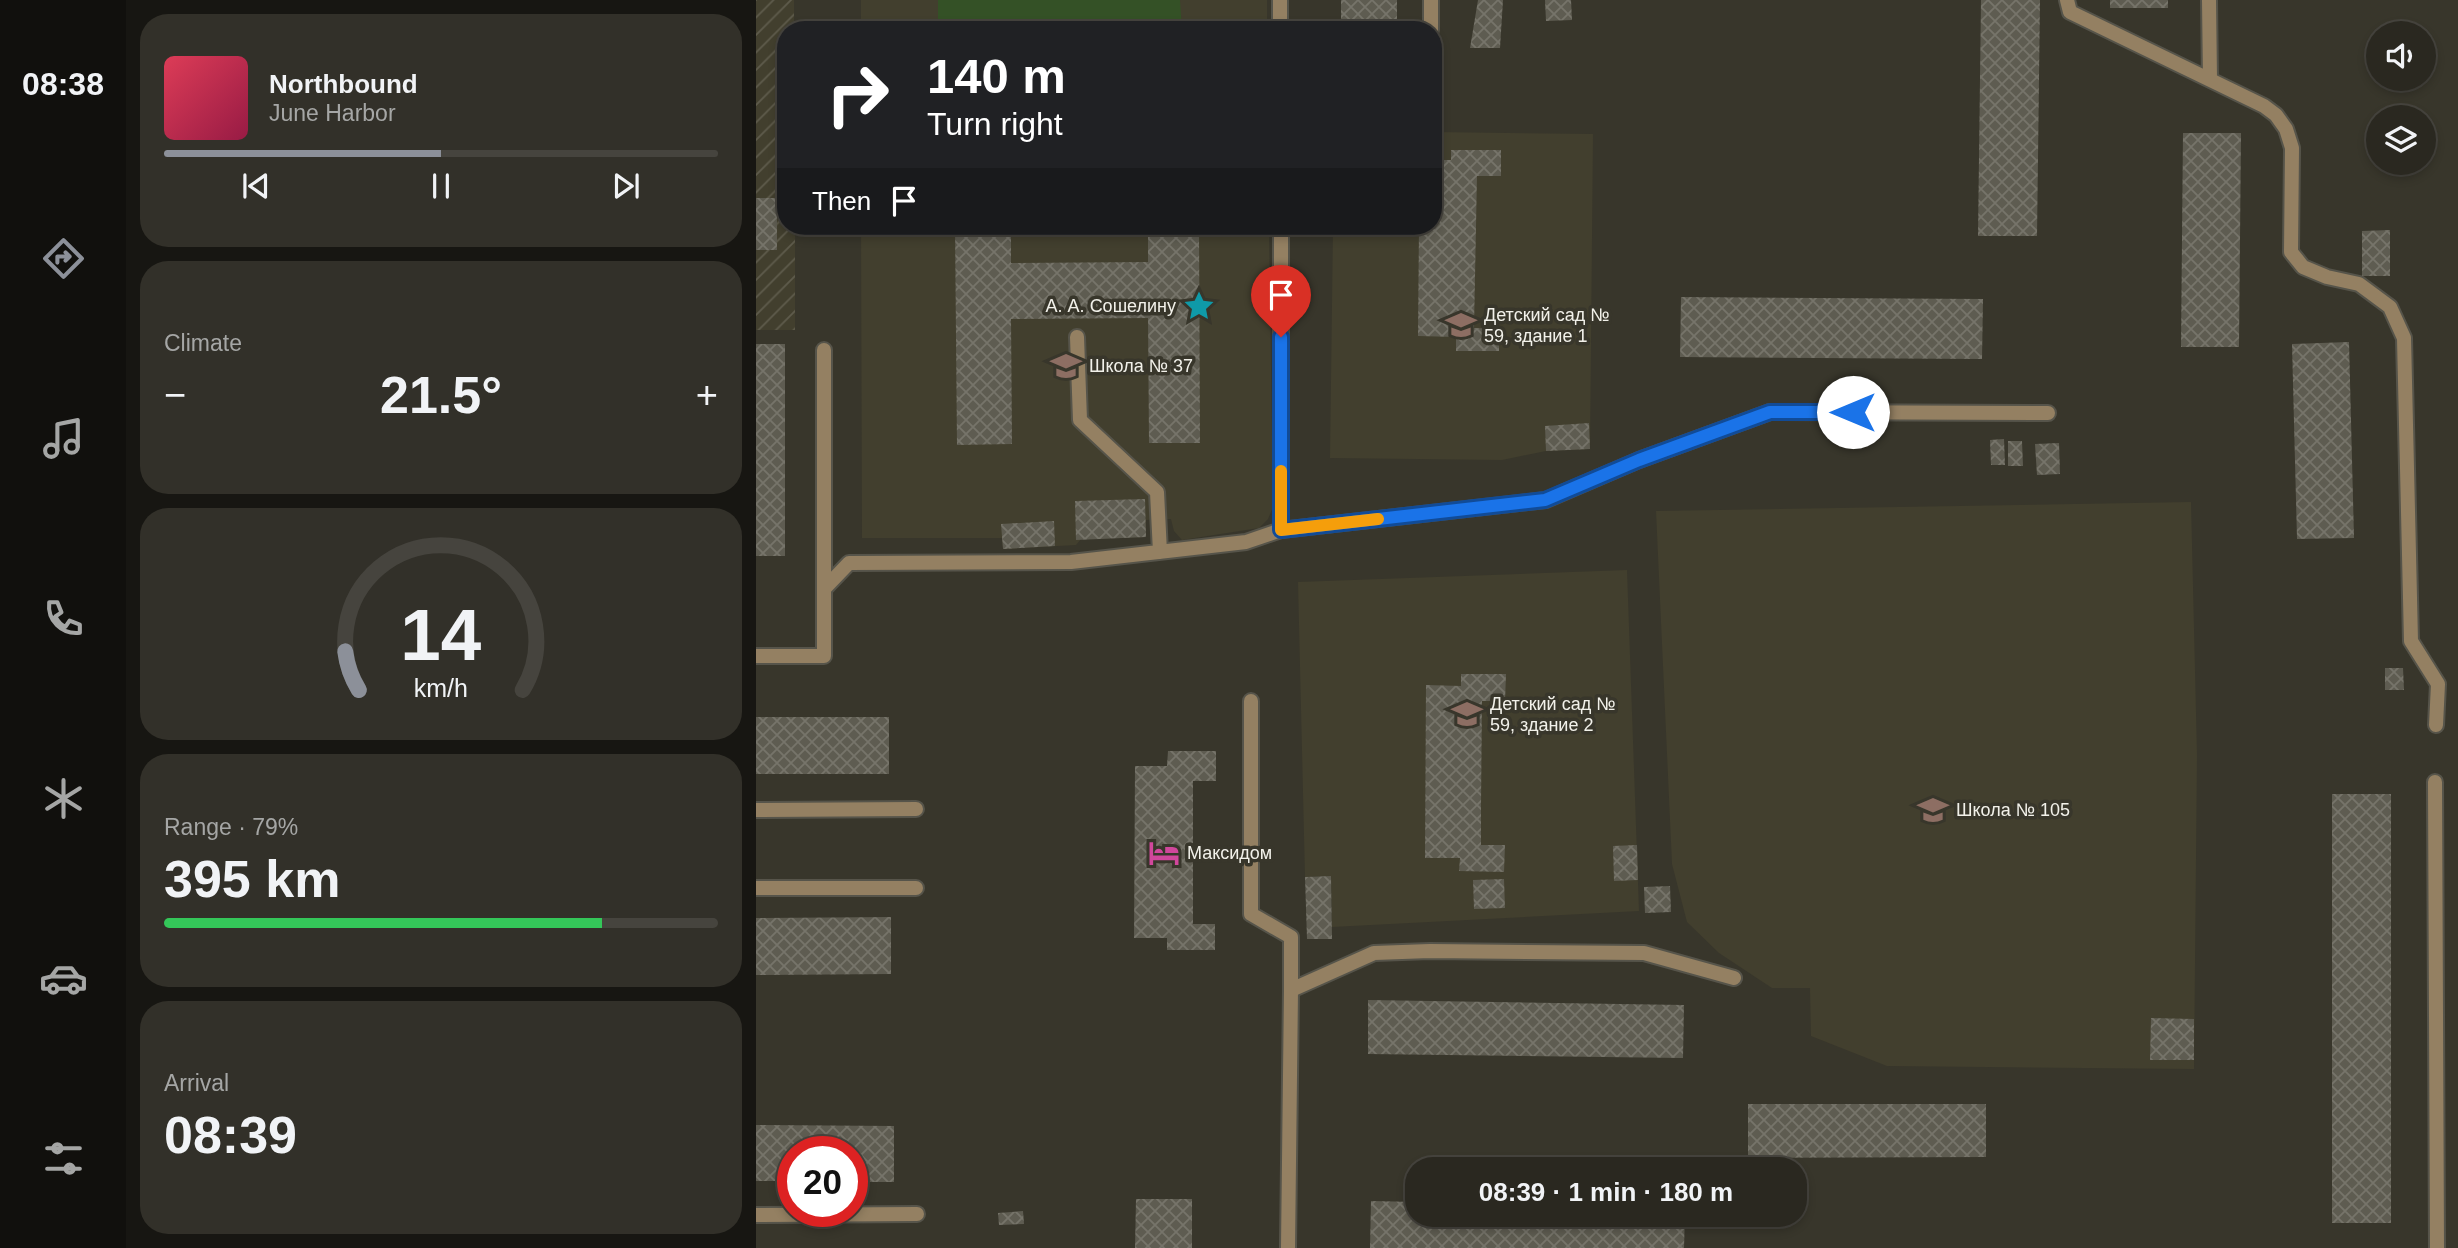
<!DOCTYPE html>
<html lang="en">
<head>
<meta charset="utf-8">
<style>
  body { margin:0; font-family:Arial,sans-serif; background:#323029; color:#f1f3f6; height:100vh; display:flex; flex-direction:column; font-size:26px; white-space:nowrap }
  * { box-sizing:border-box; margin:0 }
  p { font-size:23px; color:#a5a6a5 }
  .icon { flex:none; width:38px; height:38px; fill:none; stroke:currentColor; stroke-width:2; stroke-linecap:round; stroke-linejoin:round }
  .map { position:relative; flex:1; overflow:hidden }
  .drawer { display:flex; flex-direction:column; gap:14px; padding:14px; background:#171612; width:630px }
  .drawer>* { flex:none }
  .guide { position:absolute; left:21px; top:21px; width:665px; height:214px; border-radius:28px; box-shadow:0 4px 10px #0003,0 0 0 2px #46443e; background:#202124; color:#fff; overflow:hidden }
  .tools { position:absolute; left:1610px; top:21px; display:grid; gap:14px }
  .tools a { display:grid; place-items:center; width:70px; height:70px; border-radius:50%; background:#2a2820; box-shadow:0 4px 10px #0003,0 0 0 2px #46443e; font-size:35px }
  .speed { position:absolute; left:21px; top:1136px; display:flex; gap:14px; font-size:35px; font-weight:700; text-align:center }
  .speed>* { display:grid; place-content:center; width:91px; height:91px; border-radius:50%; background:#2a2820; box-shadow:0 4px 10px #0003,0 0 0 2px #46443e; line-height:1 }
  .speed .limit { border:10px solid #d22; background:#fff; color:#111 }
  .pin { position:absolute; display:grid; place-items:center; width:60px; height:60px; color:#fff; margin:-72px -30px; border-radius:50% 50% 50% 0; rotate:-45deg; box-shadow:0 0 7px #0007 }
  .pin .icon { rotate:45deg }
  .me { position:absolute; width:77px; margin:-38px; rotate:270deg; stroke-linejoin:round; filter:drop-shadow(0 0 5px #0008) }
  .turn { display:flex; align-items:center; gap:24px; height:147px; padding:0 35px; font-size:32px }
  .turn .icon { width:91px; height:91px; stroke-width:2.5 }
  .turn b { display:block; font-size:49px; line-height:60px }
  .then { display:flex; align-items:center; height:66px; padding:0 35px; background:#0003; gap:14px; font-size:26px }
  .big { font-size:52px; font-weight:800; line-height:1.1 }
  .drawer .card { flex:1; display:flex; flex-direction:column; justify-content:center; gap:10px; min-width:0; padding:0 24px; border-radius:28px; background:#323029 }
  .drawer .dial { align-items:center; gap:0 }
  .dial svg { height:182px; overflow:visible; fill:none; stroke:#46443e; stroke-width:7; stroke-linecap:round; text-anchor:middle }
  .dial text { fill:#f1f3f6; stroke:none }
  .song { display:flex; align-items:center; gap:21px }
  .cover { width:84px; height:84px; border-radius:10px; background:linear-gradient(135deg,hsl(350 70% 55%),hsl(340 70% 35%)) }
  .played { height:7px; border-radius:4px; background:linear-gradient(90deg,#8c9099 50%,#46443e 50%) }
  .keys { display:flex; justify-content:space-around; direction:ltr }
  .heat { display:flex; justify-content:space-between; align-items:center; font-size:38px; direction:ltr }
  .charge { height:10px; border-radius:5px; background:linear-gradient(90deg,#34c759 79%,#46443e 0) }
  .trip { position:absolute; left:649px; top:1157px; width:402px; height:70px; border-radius:28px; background:#2a2820; box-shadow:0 4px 10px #0003,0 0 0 2px #46443e; font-weight:800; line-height:70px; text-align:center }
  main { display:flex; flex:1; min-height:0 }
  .menu { display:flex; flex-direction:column; width:126px; justify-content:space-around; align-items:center; background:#11100d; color:#a5a6a5 }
  .menu .icon { width:49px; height:49px }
  .menu .on { color:#8c9099 }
  .menu b { font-size:32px; color:#f1f3f6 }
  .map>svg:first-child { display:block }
  .built { fill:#423f2e }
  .industrial { fill:url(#industrial-furrows) }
  .grass { fill:#345126 }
  .building { fill:url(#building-cross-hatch) }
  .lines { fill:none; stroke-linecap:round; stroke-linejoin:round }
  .service-casing { stroke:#56544a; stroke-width:18 }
  .service { stroke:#948062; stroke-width:14 }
  .route-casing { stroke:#114b97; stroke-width:18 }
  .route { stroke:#1a73e8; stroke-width:12 }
  .slow { stroke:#f59e0b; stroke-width:12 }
  .labels { text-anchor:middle; stroke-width:7; stroke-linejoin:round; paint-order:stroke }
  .poi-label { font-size:18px; fill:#f2f1ea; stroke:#38362b; text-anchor:start }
</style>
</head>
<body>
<main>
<nav class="menu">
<b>08:38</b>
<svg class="icon on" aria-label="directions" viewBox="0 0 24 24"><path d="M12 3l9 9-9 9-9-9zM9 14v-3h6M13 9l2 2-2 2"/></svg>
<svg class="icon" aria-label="music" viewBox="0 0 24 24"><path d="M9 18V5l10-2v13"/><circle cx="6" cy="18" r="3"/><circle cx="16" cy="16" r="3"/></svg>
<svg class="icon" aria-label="phone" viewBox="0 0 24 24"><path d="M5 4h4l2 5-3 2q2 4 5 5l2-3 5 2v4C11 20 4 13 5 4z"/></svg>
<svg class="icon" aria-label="climate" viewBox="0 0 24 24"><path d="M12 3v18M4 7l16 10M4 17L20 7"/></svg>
<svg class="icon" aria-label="car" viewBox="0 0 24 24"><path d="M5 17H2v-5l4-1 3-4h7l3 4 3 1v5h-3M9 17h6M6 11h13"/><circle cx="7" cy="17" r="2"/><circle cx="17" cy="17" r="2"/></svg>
<svg class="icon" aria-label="filters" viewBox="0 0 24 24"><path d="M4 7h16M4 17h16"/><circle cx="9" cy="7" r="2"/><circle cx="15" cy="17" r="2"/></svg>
</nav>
<section class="drawer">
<div class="card">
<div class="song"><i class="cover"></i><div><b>Northbound</b><p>June Harbor</p></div></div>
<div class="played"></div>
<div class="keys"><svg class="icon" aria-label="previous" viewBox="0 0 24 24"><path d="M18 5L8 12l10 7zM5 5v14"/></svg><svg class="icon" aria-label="pause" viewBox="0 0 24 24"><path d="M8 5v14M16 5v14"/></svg><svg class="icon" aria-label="next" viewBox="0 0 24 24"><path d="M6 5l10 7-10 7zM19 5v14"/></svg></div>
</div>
<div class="card"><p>Climate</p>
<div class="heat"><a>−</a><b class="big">21.5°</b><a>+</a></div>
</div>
<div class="card dial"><svg viewBox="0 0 100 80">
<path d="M14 69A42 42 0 1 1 86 69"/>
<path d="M14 69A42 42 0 0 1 8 52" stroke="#8c9099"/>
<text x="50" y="56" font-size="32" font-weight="700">14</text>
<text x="50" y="72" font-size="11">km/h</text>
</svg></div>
<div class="card"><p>Range · 79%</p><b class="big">395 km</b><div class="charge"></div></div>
<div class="card"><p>Arrival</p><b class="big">08:39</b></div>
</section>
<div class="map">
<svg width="1702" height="1248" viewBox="0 0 1702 1248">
  <defs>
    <pattern id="industrial-furrows" width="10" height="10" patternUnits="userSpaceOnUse" patternTransform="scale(1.75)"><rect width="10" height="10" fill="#423f2e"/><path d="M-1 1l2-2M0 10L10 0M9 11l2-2" fill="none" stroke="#5e5b4c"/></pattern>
    <pattern id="building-cross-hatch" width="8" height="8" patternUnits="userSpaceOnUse" patternTransform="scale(1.75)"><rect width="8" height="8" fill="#5e5c51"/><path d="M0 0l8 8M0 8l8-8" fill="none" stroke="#76746a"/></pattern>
  </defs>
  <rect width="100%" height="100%" fill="#38362b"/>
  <path class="built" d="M105 0H511V30H105Z
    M677 132 837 134 834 449 790 451 746 460 574 458 577 226H677Z
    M105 226H513L517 507 512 519 503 528 426 540 418 531 415 519 390 520V537L325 539 320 545 247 549 246 538H106Z
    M1435 502 1441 755 1438 1069 1131 1066 1055 1036 1054 988H1016L963 953 931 922 916 864 900 511Z
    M871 570 883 911 576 927 575 876 549 877 542 582Z"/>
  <path class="industrial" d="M0 0H38V30H30V226H39V330H0Z"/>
  <path class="grass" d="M182 0H424L426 30H182Z"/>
  <path class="building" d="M585 0H641V30H585Z
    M722 0H747L744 48H714Z
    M789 0H815L816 20 790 21Z
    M1225 0H1284L1281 236H1222Z
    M1354 0H1412V8H1354Z
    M1427 133H1485L1483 347H1425Z
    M695 150H745V176H721L718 328 743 329V351H700V337L662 336 663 226H677V160H695Z
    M0 198H21V250H0Z
    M199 226H255V263L392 262V226H443L444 443H393L392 318 255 319 256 444 201 445Z
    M1634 230V276H1606V231Z
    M925 297 1227 299 1226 359 924 357Z
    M1593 342 1598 538 1541 539 1536 344Z
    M0 344H29V556H0Z
    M833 423 834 449 790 451 789 426Z
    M1248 439 1249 465H1235L1234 440Z
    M1252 441H1266L1267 466H1252Z
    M1303 443 1304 474 1281 475 1279 444Z
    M389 499 390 537 320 540 319 501Z
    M298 521 299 546 247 549 245 524Z
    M1629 668H1647L1648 690H1629Z
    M705 674H750L749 701H726L725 804V845H749L748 872 703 871 704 858H669L670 685 705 686Z
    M0 717H133V774H0Z
    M412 751H460V781H437V924H459V950H411V938H378L379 766H411Z
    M1576 794H1635V1223H1576Z
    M881 845 882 880 858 881 857 846Z
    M575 876 576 939H551L549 877Z
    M748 879 749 908 718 909 717 880Z
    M914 886 915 912 889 913 888 887Z
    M135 917V974L0 975V918Z
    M612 1000 928 1005 927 1058 612 1054Z
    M1395 1018 1438 1019V1060H1394Z
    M992 1104H1230V1157L992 1158Z
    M0 1125 138 1126V1182H96V1152H37V1181H0Z
    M380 1199H436V1248H379Z
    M615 1201 662 1202V1214H929L928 1248H614Z
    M267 1211 268 1224 243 1225 242 1213Z"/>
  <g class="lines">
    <g class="service-casing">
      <path id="service" d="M524 0V30
        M1311 0 1314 12 1508 106 1520 115 1530 129 1536 148 1535 252 1547 267 1571 277 1603 284 1634 307 1648 338 1655 641 1682 684 1680 725
        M1453 0 1454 79
        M675 30V0
        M525 226V530
        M321 337 324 420 401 492 404 552
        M68 350V589
        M0 656H68V589L93 563 315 562 490 542 525 530 790 500 883 460 1014 412 1292 413
        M495 701V914L535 937V990
        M1679 782 1681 1248
        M0 810 160 809
        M0 888H160
        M0 1215 161 1214
        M532 1248 535 990 618 953 674 951 888 953 978 978"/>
    </g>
    <use href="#service" class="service"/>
  </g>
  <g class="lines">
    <g class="route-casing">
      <path id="route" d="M525 337V530L789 500 883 460 1014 412H1097"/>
    </g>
    <use href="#route" class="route"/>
    <path class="slow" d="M525 471V530L622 519"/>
  </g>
  <defs>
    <g id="sight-bare" transform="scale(2.415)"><path d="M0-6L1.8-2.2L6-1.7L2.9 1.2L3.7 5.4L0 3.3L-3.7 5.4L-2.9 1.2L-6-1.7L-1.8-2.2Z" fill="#0f9aa8" stroke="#38362b" stroke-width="2.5" paint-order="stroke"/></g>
    <g id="school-bare" transform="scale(2.415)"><path d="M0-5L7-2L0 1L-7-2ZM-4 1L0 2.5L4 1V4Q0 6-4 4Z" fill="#8d6e63" stroke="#38362b" stroke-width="2.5" paint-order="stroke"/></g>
    <g id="hotel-bare" transform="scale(2.415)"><path d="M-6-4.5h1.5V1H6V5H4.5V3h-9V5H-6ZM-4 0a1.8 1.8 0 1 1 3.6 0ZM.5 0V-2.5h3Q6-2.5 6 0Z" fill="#d1479c" stroke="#38362b" stroke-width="2.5" paint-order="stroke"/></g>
  </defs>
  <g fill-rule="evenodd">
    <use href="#sight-bare" x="443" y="306"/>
    <use href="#school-bare" x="705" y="325"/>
    <use href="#school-bare" x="310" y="366"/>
    <use href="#school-bare" x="711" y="714"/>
    <use href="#school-bare" x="1177" y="810"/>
    <use href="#hotel-bare" x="408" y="853"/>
  </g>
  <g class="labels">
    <g class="poi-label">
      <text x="420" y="312" text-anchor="end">А. А. Сошелину</text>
      <text x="728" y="321">Детский сад №<tspan x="728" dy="21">59, здание 1</tspan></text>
      <text x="333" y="372">Школа № 37</text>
      <text x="734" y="710">Детский сад №<tspan x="734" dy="21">59, здание 2</tspan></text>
      <text x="1200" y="816">Школа № 105</text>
      <text x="431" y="859">Максидом</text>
    </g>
  </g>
</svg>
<div class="tools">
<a><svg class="icon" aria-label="sound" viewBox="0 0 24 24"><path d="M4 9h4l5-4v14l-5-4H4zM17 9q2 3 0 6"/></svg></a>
<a><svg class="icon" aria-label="layers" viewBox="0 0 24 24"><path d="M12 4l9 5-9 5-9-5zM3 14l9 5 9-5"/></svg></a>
</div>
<div class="speed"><div class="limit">20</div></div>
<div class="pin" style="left:525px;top:337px;background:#d93025"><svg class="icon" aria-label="arrive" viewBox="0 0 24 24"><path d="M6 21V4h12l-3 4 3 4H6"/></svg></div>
<svg class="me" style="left:1097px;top:412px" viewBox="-20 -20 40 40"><circle r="19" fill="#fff"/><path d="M0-13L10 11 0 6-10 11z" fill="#1a73e8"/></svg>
<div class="trip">08:39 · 1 min · 180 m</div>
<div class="guide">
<div class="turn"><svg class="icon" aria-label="right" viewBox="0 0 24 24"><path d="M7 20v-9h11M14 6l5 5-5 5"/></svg><div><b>140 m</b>Turn right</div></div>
<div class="then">Then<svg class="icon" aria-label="arrive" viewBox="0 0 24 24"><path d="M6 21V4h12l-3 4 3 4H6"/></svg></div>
</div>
</div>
</main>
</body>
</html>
